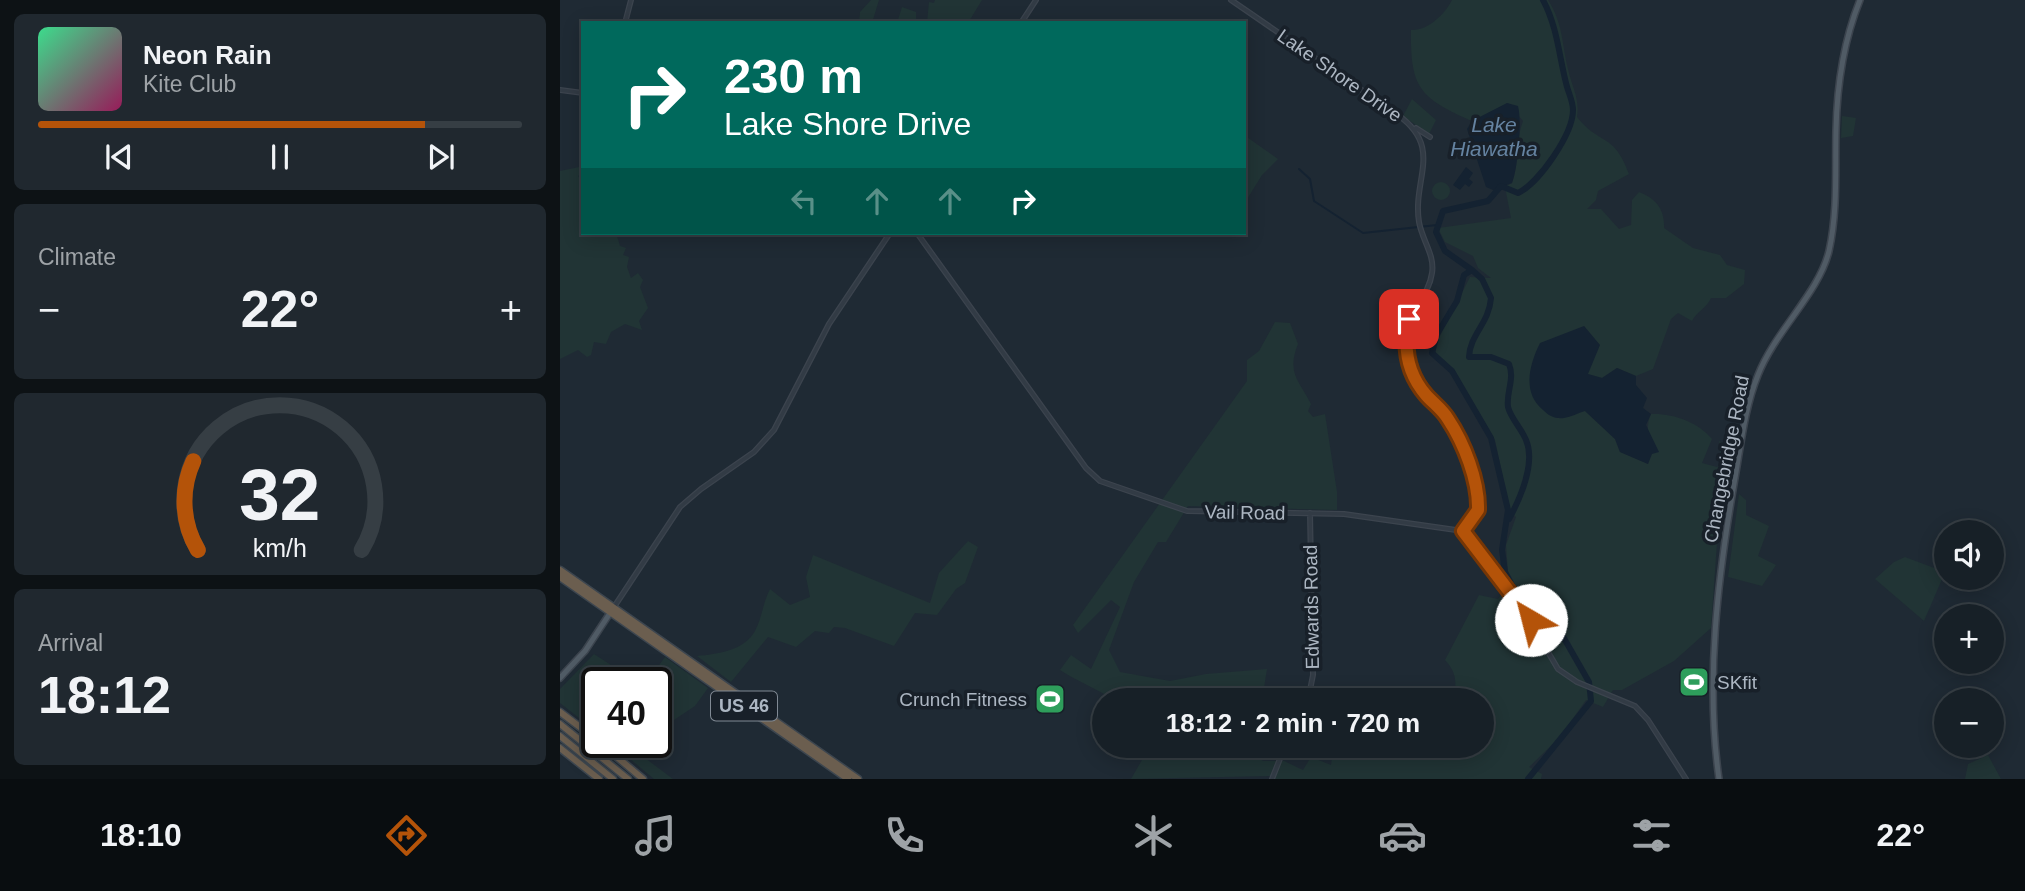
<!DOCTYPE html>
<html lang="en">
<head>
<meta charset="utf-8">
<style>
  body { margin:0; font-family:Arial,sans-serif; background:#20282f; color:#f1f3f6; height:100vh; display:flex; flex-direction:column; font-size:26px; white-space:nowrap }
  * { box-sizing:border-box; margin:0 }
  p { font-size:23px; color:#9ea3a7 }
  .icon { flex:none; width:38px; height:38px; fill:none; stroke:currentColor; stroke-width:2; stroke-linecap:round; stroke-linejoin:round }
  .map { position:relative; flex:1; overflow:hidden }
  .panel { display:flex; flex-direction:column; gap:14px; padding:14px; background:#0d1215; width:560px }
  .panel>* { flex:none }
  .hud { position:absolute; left:21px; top:21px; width:665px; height:214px; border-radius:0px; box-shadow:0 4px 18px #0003,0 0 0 2px #363e44; background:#00695c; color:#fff; overflow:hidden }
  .controls { position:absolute; left:1374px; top:520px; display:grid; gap:14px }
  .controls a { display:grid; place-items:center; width:70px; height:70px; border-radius:50%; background:#172027; box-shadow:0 4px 18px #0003,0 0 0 2px #363e44; font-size:35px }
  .speed { position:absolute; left:21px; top:667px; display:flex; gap:14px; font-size:35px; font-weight:700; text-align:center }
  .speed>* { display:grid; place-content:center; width:91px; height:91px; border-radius:50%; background:#172027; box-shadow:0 4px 18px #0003,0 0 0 2px #363e44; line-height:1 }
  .speed .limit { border:4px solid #111; border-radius:10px; background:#fff; color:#111 }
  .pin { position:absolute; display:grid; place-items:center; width:60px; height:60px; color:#fff; margin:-30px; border-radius:14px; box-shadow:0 4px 10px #0006 }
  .me { position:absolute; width:77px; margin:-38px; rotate:323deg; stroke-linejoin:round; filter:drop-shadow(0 0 5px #0008) }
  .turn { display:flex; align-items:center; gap:24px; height:147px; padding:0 28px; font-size:32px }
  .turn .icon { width:91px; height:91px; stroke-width:2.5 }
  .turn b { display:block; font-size:49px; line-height:60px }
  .lanes { display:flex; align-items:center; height:66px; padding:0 28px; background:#0003; justify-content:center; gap:35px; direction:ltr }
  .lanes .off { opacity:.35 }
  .big { font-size:52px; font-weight:800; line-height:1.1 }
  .panel .card { flex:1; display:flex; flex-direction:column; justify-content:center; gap:10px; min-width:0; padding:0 24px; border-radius:10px; background:#20282f }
  .panel .dial { align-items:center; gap:0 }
  .dial svg { height:182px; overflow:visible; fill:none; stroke:#363e44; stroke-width:7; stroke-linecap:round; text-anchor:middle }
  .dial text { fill:#f1f3f6; stroke:none }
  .song { display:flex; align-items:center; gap:21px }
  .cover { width:84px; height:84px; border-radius:10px; background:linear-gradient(135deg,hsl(150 70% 55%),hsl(330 70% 35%)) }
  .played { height:7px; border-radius:4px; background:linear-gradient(90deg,#b45309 80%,#363e44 80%) }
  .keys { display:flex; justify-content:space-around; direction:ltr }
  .heat { display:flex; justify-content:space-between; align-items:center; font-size:38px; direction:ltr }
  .trip { position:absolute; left:532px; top:688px; width:402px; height:70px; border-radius:35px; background:#172027; box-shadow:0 4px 18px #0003,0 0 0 2px #363e44; font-weight:800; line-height:70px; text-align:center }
  .tabs { display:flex; height:112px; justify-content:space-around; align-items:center; background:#090d10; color:#9ea3a7 }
  .tabs .icon { width:49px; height:49px }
  .tabs .active { color:#b45309 }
  .tabs b { font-size:32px; color:#f1f3f6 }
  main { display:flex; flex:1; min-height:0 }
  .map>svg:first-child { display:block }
  .green { fill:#213435 }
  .water { fill:#142231 }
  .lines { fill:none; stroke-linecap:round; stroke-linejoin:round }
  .stream { stroke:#142231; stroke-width:2 }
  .river { stroke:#142231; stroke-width:6 }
  .minor-casing { stroke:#3c444e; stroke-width:6 }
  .major-casing { stroke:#3c444e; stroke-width:8 }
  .highway-casing { stroke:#3d464f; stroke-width:9 }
  .minor { stroke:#323b45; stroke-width:3.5 }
  .major { stroke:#505b65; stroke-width:5 }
  .highway { stroke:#6b5e4f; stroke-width:6 }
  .route-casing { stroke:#753606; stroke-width:18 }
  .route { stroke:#b45309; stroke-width:12 }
  .labels { text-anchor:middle; stroke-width:7; stroke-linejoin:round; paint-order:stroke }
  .shield { fill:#182029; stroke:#808994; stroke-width:2 }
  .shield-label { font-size:18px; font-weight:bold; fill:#acb6c2 }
  .street-label { font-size:19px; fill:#acb6c2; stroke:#182029 }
  .poi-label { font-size:19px; fill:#acb6c2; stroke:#182029; text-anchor:start }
  .water-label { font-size:21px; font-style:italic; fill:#6583a1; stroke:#182029 }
</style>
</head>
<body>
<main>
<section class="panel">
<div class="card">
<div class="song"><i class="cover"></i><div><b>Neon Rain</b><p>Kite Club</p></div></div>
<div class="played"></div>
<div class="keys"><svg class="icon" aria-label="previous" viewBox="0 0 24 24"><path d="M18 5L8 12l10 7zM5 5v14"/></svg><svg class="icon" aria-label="pause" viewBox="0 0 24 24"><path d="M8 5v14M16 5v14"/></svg><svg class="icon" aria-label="next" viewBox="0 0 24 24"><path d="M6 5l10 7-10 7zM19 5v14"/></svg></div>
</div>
<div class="card"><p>Climate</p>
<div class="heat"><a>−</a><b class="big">22°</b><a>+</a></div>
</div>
<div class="card dial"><svg viewBox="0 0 100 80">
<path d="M14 69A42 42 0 1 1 86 69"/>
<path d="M14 69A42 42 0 0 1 12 30" stroke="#b45309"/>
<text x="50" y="56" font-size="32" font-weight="700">32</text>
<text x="50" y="72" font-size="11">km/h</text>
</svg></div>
<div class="card"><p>Arrival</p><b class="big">18:12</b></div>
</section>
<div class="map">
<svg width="1465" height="779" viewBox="0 0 1465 779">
  <rect width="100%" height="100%" fill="#1f2a34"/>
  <path class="green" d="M311 0H319L312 23H299L300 12Z
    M375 0H422L408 23H367L369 2 374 3Z
    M892 0H988C1003 23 1002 44 1008 69 1012 87 1020 99 1017 117 1040 146 1054 132 1069 174L1038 191 1036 200 1027 209H1041L1059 229 1071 225 1072 200 1079 192C1096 198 1105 210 1104 228L1133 248 1160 255 1167 265 1185 270 1184 284 1166 298H1151C1146 309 1137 311 1132 321L1118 313 1111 319 1093 369 1076 376 1057 368 1042 378 1027 374 1039 345 1024 326 1025 411 1055 439 1060 452 1088 464C1094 446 1083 431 1091 414 1113 413 1138 422 1152 439L1142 463 1157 467 1162 464 1159 441 1168 446 1172 469 1164 501 1160 500 1151 628 1114 661 1062 690H1053L1043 707 1026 700 999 738 969 767 982 774 981 779H712L710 776 571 779 590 746H684L703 761H724L743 770 751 757 771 765 772 758 792 760 820 746H922V700H893C897 683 897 673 885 660L919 595 938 599 949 586 946 545 956 517 950 511 935 440 894 370 876 355 875 346 910 277 931 278 918 268 913 256 885 242 878 228 951 218 945 187 952 183C960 162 955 141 963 121L948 103 912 121C860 98 850 88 851 30 868 31 885 14 892 0Z
    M342 7 356 12V23H337Z
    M852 99 876 120 869 134 843 116Z
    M1282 116 1296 118 1293 136 1281 138Z
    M684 135 718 159 702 175 684 204Z
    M19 167 22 173 18 176 23 183V233H56L60 246 66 248 63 255 69 257 67 267 71 278 78 273 83 280 80 287 88 308 79 321 82 330 65 324 51 332 46 344 34 342 31 355 27 357 18 350 0 359V171Z
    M872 191a9 9 0 1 1 18 0a9 9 0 1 1-18 0Z
    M715 322 730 323 738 344C726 374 740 381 751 404L748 411 753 417 765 414 777 492V510L628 506 606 542H598L574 582 549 650 560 672 610 681 646 674 707 669 702 700H554C536 688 518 682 500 670L511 655 531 669 560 607 551 600 518 633 513 625 687 381V360L699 351Z
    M1179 494 1186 500V515L1209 526 1198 556 1216 565 1202 586 1168 577Z
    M408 541 418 547 405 583 396 589 377 615 355 613 334 646 285 628 274 627 269 633 255 631 236 647 208 637 171 682 137 656C157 654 184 651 195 631 202 618 203 602 210 589L230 605 250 597 246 577 253 555 370 603 379 573Z
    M1345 557 1385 572 1364 621 1315 579 1334 562Z
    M34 654 77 682H37V732L0 703V689Z
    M105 657 148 688 135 706 96 732V682H87Z
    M50 742H82L77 752 113 779H94Z
    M1428 755 1441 779H1405L1408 764Z"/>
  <path class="water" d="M947 103 958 106C962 120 958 168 952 183L933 190 926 187 907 129 912 121Z
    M906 167 913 173 909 179 913 182 909 187 905 184 900 190 893 185Z
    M1024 326 1040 345 1028 374 1042 378 1057 368 1076 376V385L1087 398 1083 408 1091 414 1086 425 1099 452 1092 454 1088 464 1060 452 1055 439 1025 411C1018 413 1011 417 1004 418 995 419 989 416 983 410 962 393 969 365 980 343Z"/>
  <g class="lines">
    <path class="stream" d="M739 169 750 179 754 201 803 233 877 225"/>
    <path class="river" d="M912 270 922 279 931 298C929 324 910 334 909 357H931L949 364C955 379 946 392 948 407 951 419 962 429 966 440 976 463 960 499 949 519
      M968 779 1031 701 1029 682 1001 633 980 618 953 587 945 572 942 550 948 510 931 438 892 371 872 353 877 334 897 301 904 275 912 270 885 251 876 232 883 211 928 201 941 186 958 193C979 183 1013 134 1013 110 1013 101 1008 92 1006 83 999 55 997 26 983 0"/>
    <g class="minor-casing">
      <path id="minor" d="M671 0 838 115C884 148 852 179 859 222 862 240 875 255 872 273 868 301 842 314 846 347 849 380 872 394 888 419 900 436 924 495 917 515 914 521 908 526 903 531
        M65 23 71 0
        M461 23 476 0
        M0 90 23 93
        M856 128 870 137
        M357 233 526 468 540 481 627 511 784 514 903 531 962 608 998 669 1017 682 1075 706 1088 720 1126 779
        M54 607 120 507 141 489 194 452 214 430 269 324 330 233
        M748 700 753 675 750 513
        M712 779 725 746"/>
    </g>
    <g class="major-casing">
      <path id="major" d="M0 678 25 651 52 610
        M1159 779C1145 680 1158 576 1175 478 1181 444 1185 407 1198 375 1215 331 1259 293 1269 251 1278 210 1275 171 1276 130 1277 85 1283 42 1300 0"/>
    </g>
    <g class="highway-casing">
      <path id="highway" d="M0 570 298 779
        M0 577 288 779
        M0 712 37 740
        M0 724 68 779
        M0 736 53 779
        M39 742 83 779
        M0 748 39 779"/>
    </g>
    <use href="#minor" class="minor"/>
    <use href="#major" class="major"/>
    <use href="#highway" class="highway"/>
  </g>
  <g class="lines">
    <g class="route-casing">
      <path id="route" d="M849 319C843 347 847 373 866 395 873 403 882 409 888 419 904 443 919 481 918 510L903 531 971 620"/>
    </g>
    <use href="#route" class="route"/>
  </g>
  <defs>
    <g id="stadium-square" transform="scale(1.575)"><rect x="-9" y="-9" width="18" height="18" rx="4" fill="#2e9e5b" stroke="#182029"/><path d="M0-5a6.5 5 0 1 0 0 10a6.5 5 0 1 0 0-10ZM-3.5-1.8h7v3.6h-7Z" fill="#fff"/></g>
  </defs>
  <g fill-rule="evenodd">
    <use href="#stadium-square" x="1134" y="682"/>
    <use href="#stadium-square" x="490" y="699"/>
  </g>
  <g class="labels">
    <rect class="shield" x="151" y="691.5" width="66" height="29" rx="5"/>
    <g class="shield-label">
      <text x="184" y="712">US 46</text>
    </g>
    <g class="street-label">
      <text transform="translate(780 75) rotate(35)" y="7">Lake Shore Drive</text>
      <text transform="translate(1166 459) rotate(-79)" y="7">Changebridge Road</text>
      <text transform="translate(685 512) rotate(1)" y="7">Vail Road</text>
      <text transform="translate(751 607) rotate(-91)" y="7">Edwards Road</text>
    </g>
    <g class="poi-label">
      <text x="1157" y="689">SKfit</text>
      <text x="467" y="706" text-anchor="end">Crunch Fitness</text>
    </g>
    <g class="water-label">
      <text x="934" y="132">Lake<tspan x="934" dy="24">Hiawatha</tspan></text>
    </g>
  </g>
</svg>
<div class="controls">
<a><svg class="icon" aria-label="sound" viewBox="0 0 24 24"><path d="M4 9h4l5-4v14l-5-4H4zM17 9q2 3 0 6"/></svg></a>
<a>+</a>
<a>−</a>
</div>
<div class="speed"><div class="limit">40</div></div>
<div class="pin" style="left:849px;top:319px;background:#d93025"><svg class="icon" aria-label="arrive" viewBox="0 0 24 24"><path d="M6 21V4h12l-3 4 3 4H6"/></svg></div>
<svg class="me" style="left:971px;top:620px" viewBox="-20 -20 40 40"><circle r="19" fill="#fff"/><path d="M0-13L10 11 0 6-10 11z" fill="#b45309"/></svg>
<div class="trip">18:12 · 2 min · 720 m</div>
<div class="hud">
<div class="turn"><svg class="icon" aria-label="right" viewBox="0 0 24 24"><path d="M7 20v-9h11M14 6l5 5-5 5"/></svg><div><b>230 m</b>Lake Shore Drive</div></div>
<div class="lanes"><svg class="icon off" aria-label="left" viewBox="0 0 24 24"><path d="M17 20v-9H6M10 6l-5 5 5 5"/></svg><svg class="icon off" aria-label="ahead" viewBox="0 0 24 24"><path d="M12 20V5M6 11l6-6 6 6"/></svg><svg class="icon off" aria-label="ahead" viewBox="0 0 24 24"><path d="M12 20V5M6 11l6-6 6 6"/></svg><svg class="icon" aria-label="right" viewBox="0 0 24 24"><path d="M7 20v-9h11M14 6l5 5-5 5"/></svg></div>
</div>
</div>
</main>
<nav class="tabs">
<b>18:10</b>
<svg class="icon active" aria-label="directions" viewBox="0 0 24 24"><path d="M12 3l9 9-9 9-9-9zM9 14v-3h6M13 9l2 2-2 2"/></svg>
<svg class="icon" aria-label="music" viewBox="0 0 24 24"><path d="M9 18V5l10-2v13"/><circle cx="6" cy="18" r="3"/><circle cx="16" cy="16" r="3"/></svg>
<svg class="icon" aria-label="phone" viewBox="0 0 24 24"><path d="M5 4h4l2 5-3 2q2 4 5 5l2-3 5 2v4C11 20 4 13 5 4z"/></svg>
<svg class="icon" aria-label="climate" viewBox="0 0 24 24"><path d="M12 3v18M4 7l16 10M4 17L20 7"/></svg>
<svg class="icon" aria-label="car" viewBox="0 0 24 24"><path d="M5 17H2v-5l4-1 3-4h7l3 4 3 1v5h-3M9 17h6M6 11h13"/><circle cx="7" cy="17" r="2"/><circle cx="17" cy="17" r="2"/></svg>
<svg class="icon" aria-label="filters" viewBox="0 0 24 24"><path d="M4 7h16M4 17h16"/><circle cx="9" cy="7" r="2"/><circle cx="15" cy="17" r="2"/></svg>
<b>22°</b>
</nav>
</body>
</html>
